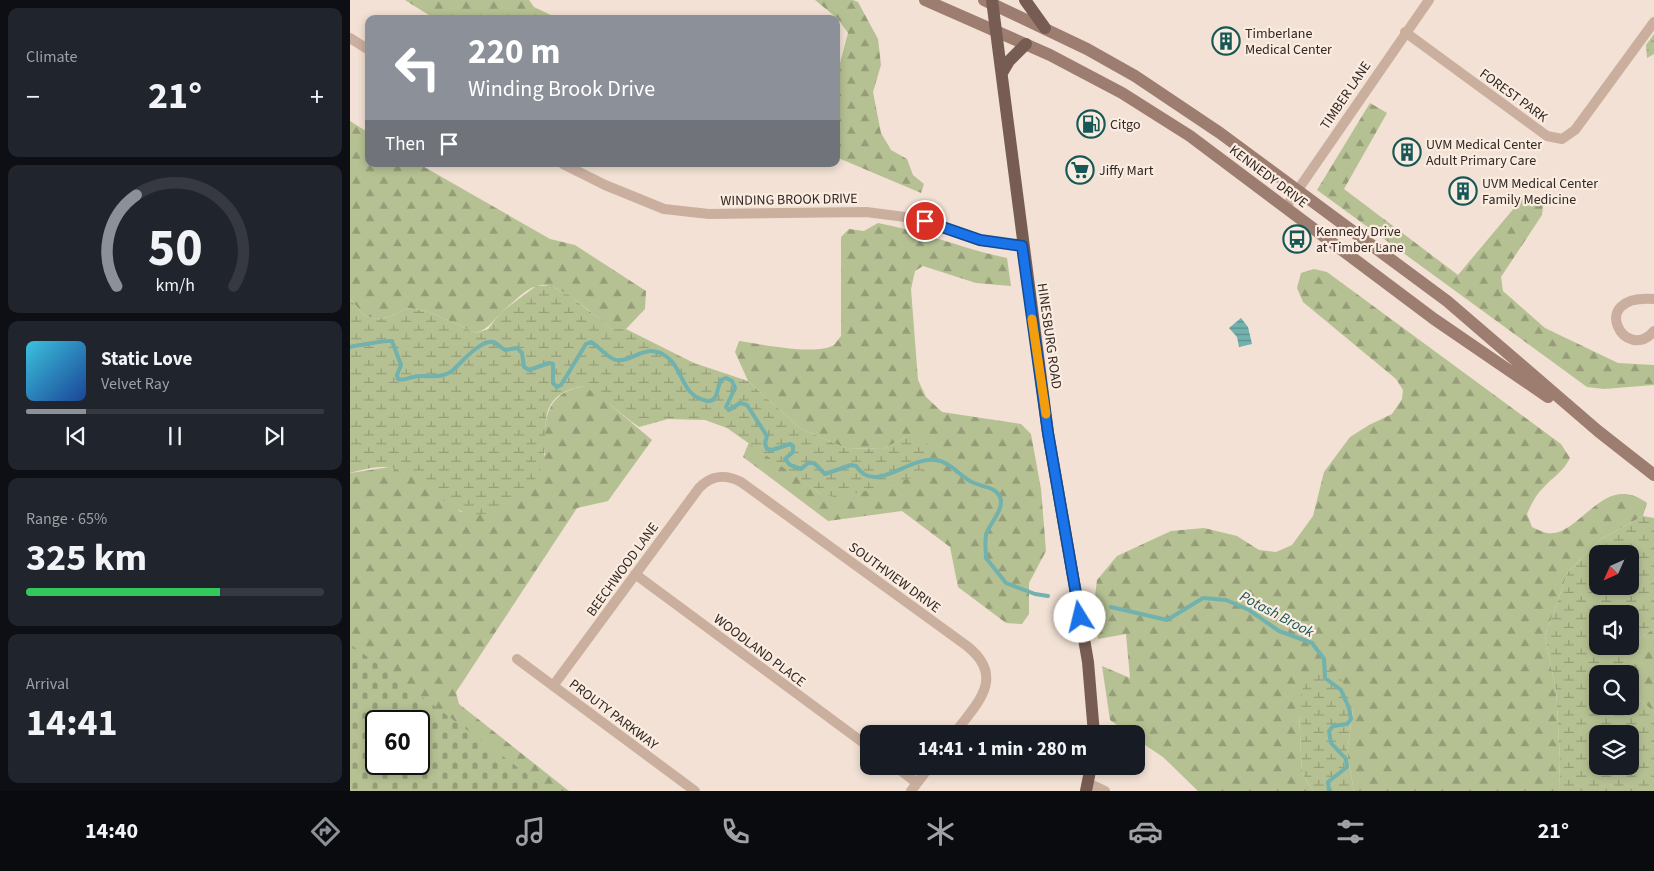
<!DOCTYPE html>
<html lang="en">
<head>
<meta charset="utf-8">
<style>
  body { margin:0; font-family:"Source Sans 3",sans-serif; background:#20242c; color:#f1f3f6; height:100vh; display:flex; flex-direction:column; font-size:19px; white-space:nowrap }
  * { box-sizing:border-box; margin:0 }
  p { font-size:16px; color:#9ea1a6 }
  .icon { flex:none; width:28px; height:28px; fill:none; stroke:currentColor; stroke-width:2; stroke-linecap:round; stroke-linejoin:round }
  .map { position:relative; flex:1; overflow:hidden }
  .panel { display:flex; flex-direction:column; gap:8px; padding:8px; background:#0d0f14; width:350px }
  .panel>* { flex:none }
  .top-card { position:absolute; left:15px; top:15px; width:475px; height:152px; border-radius:10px; box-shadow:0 2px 8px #0003; background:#8c9099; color:#fff; overflow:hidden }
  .needle { width:32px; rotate:225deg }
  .buttons { position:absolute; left:1239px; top:545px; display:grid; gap:10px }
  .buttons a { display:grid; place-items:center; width:50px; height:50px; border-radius:10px; background:#171b24; box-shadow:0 2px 8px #0003; font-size:25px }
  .speed { position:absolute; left:15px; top:710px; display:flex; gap:10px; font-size:25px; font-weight:700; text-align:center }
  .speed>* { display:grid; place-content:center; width:65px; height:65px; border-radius:50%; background:#171b24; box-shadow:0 2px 8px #0003; line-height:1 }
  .speed .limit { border:2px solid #111; border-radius:8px; background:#fff; color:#111 }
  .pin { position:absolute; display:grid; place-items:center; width:42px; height:42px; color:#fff; margin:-21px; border:2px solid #fff; border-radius:50%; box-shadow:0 1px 5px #0007 }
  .me { position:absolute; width:55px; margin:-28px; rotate:351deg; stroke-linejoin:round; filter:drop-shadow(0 0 4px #0008) }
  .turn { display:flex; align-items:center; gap:18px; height:105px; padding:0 20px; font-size:22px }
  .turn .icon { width:65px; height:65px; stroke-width:2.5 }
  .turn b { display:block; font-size:35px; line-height:42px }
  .then { display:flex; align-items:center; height:48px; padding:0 20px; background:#0003; gap:10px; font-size:19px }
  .big { font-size:38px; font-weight:700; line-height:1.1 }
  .panel .widget { flex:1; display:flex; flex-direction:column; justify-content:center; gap:8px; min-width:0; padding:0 18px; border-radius:10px; background:#20242c }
  .panel .dial { align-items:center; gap:0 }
  .dial svg { height:130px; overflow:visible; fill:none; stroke:#363941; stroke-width:7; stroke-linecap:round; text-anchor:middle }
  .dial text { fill:#f1f3f6; stroke:none }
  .song { display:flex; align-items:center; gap:15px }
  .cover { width:60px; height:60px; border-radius:8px; background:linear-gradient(135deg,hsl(190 70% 55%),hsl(220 70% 35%)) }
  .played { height:5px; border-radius:2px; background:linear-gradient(90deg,#8c9099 20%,#363941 20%) }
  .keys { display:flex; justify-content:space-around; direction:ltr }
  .heat { display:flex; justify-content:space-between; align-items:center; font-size:28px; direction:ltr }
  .charge { height:8px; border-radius:4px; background:linear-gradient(90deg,#34c759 65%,#363941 0) }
  .trip { position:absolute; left:510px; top:725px; width:285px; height:50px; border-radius:10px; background:#171b24; box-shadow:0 2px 8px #0003; font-weight:700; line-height:50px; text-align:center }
  .tab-bar { display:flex; height:80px; justify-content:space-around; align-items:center; background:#090b0e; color:#9ea1a6 }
  .tab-bar .icon { width:35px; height:35px }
  .tab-bar .selected { color:#8c9099 }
  .tab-bar b { font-size:22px; color:#f1f3f6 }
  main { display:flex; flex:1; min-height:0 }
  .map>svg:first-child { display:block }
  .forest { fill:url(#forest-firs); fill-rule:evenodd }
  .wetland { fill:url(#wetland-marsh); fill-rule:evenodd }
  .cemetery { fill:url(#cemetery-stones); fill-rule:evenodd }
  .water { fill:url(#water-rules) }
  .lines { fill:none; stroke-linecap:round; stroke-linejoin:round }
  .stream { stroke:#71b1ae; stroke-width:4 }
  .street { stroke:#caaf9f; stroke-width:10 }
  .secondary { stroke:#9e7d71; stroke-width:12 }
  .primary { stroke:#775c53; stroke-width:12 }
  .route-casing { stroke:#114b97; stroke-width:12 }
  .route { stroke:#1a73e8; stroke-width:9 }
  .slow { stroke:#f59e0b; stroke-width:9 }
  .labels { text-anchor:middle; stroke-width:4.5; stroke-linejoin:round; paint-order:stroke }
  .poi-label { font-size:14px; fill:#332723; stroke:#faece0; text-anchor:start }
  .street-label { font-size:14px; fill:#332723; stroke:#faece0 }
  .water-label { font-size:15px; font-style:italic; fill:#175756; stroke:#faece0 }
</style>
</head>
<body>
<main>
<section class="panel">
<div class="widget"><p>Climate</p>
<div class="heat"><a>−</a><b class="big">21°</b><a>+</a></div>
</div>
<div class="widget dial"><svg viewBox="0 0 100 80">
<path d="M14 69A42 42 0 1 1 86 69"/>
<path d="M14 69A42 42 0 0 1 26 13" stroke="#8c9099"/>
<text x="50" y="56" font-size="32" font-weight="700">50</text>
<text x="50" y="72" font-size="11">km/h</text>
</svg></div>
<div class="widget">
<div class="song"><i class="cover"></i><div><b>Static Love</b><p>Velvet Ray</p></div></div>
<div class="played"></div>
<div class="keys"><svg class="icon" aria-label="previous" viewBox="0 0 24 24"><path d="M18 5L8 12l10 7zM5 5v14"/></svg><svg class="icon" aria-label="pause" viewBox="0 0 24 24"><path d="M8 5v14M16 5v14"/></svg><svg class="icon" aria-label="next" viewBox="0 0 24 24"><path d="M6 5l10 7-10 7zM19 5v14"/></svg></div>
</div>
<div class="widget"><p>Range · 65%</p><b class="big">325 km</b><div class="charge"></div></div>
<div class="widget"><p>Arrival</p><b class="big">14:41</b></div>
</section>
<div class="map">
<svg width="1304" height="791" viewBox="0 0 1304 791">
  <defs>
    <pattern id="forest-firs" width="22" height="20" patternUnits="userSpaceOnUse" patternTransform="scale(1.25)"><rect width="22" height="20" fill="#b6c193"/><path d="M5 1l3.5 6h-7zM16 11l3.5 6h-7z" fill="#959d78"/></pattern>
    <pattern id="wetland-marsh" width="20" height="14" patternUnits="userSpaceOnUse" patternTransform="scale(1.25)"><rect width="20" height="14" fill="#b6c193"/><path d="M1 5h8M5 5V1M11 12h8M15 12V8" fill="none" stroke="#959d78"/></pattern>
    <pattern id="cemetery-stones" width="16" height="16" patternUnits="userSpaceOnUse" patternTransform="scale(1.25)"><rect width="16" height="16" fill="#b6c193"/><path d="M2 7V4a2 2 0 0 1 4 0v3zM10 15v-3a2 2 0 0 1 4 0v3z" fill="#959d78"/></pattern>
    <pattern id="water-rules" width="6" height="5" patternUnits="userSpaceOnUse" patternTransform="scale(1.25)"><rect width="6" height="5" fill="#71b1ae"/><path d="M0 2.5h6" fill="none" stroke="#5d908d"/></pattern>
  </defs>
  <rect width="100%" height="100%" fill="#f2e1d4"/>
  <path class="forest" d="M55 0H179L184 7 209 19H85Z
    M465 0H503L508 2 528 39 531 65 523 92 531 133 541 150 557 159 563 175 574 184 571 193 486 157V69L489 67 498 33 487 18Z
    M1020 103 1037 113 994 189 1108 275 1175 195 1186 197 1193 205 1192 215 1151 277 1153 291 1195 328 1268 363 1304 365V385L1254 389 1237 387 967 190Z
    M0 121 19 133V164H69L200 239 225 245 296 291 295 309 276 329H262C243 316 210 280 187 286 175 289 164 302 155 309 143 319 142 327 126 333L77 311 58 308 39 317 26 319 14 315 0 299Z
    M528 223C572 231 613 249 657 258L661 286 626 283 573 266 565 271 561 289 568 380 576 397 592 412 671 424 681 434 691 489 696 551 679 583V614L672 624 656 623 608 587 600 547 552 511 478 521 393 457 399 442 471 494 558 436 533 449 495 448 450 428 398 381 385 352 389 341C410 344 466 356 484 345 486 343 489 338 491 336V237L499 229 514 231Z
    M964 269 977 272 1211 444 1220 458C1213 472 1204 476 1194 487 1186 494 1181 505 1177 514L1182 527C1187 529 1192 532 1197 533 1230 538 1253 470 1297 503L1293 516 1251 539 1218 572 1195 636 1206 691 1210 759 1209 791H1004L997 753 1003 709 949 714 952 773 963 791H848L813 757 786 739V734H779L760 720 752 666 780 678 776 634 748 639 743 612 747 580 767 556 821 531 854 528 887 536 909 550 926 552 942 545 963 516 974 472 1000 437 1019 425 1042 414 1052 399 1053 390 1046 379 953 302 947 288 951 273Z
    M234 386 249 395 302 440 258 501 227 508 106 692 109 704 219 791H0V473L40 467 61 475 111 512 195 455C194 421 194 393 234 386ZM26 721H69V764H26Z
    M1304 629V712L1280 691V674H1274C1269 656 1289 637 1304 629Z"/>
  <path class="wetland" d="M1304 34V54L1297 58 1296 45Z
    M186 286H201L219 295 262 329H276L344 363 398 381 450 428 495 448 533 449 558 436 573 438 581 449 579 465 565 477 489 498 471 494 377 428 355 420 318 419 289 427C270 414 254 397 233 386 177 397 205 437 190 471 182 488 158 505 141 512 103 527 77 475 41 468 29 465 12 470 0 473V299L14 315 26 319 39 317 58 308 77 311 126 333 138 329 150 313Z
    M1293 516 1304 518V629C1289 637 1269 656 1274 674H1248V706H1280V691L1304 712V791H1209L1210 759 1206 691 1195 636 1218 572 1251 539ZM1248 554H1280V586H1248ZM1248 614H1280V646H1248ZM1248 734H1280V766H1248Z
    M977 668 992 680 1003 709 997 753 1004 791H963L952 773 949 714 953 686 965 669Z"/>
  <path class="cemetery" d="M0 644 200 791H0ZM26 721H69V764H26Z"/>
  <path class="water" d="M891 318 898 327 902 344 889 347 887 337 879 328Z"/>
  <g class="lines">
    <path class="stream" d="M0 347C3 346 39 340 42 341L51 365 47 375 48 379C54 381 57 378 63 377 76 374 90 380 102 371 110 364 131 339 143 342 147 343 151 348 155 350L167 348 172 353 174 367 179 370 199 363 203 364V383L207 387 211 385 236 344 241 342C250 347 257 358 266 360 283 363 295 341 317 357 334 369 331 397 358 401 368 402 367 387 371 380L376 378 382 381 385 388 376 407 379 410 390 403 397 405 417 436 415 443 417 449 422 450 440 444 443 446V452L435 459 440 465 451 469 458 463H464L475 474 501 465 506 466C525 495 557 457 585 460 600 461 611 478 624 483 633 487 646 487 650 497 655 508 641 522 637 532 634 539 636 550 636 558L656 583 685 594 698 596
      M761 607 817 620 853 598 876 600 899 610 929 631 962 643 974 659 975 678 991 690 999 708 1001 719 997 724 983 726 979 731 981 743 996 759 997 767 978 782 979 791"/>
    <path class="street" d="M1055 32 1197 136 1212 139 1225 130 1304 22
      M0 38 19 50
      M213 164 255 185 314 209 359 214 516 212 563 218 630 241 672 246
      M936 207 1079 0
      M1304 299C1235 294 1276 365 1304 331
      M285 574 519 747
      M167 659 345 791
      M203 686 349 488C361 475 376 474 391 482L617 646C657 678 626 704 604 734
      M545 766 567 783
      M738 783 755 791
      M561 791 580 766"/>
    <path class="secondary" d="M575 0 700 55 772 93 840 136 1084 319 1198 397
      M634 0 737 49 785 76 870 133 1097 301 1248 431 1304 475"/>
    <path class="primary" d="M642 0 698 433 738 662 744 734
      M675 0 695 28
      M652 73 659 61 676 44
      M736 791 741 766"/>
  </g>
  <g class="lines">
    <g class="route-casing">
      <path id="route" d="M575 221 630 240 672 246 698 433 730 617"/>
    </g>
    <use href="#route" class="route"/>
    <path class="slow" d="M682 319 696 414"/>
  </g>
  <defs>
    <g id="building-ring" transform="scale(1.4375)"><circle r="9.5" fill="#faece0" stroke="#175756" stroke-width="1.5"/><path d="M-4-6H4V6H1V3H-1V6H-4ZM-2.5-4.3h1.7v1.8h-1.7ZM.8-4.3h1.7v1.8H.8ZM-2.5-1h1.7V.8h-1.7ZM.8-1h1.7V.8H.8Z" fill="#175756"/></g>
    <g id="fuel-ring" transform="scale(1.4375)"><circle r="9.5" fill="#faece0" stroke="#175756" stroke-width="1.5"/><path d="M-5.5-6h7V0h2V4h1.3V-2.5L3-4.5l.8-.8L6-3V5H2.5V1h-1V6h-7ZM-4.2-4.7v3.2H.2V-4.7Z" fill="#175756"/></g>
    <g id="supermarket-ring" transform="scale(1.4375)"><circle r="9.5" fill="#faece0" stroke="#175756" stroke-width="1.5"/><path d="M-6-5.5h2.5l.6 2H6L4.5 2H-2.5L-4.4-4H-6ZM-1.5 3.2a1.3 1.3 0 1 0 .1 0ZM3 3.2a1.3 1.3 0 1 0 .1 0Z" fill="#175756"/></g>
    <g id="bus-ring" transform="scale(1.4375)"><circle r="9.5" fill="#faece0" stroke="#175756" stroke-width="1.5"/><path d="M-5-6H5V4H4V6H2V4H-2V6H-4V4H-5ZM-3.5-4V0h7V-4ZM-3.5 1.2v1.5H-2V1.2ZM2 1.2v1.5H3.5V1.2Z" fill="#175756"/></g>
  </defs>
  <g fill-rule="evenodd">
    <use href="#building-ring" x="876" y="41"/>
    <use href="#fuel-ring" x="741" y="124"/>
    <use href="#building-ring" x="1057" y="152"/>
    <use href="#supermarket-ring" x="730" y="170"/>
    <use href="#building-ring" x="1113" y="191"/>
    <use href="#bus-ring" x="947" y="239"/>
  </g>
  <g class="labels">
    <g class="poi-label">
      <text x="895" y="38">Timberlane<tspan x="895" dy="16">Medical Center</tspan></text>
      <text x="760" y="129">Citgo</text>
      <text x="1076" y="149">UVM Medical Center<tspan x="1076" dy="16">Adult Primary Care</tspan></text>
      <text x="749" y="175">Jiffy Mart</text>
      <text x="1132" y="188">UVM Medical Center<tspan x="1132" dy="16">Family Medicine</tspan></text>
      <text x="966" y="236">Kennedy Drive<tspan x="966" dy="16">at Timber Lane</tspan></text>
    </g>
    <g class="street-label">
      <text transform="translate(995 95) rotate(-56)" y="5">TIMBER LANE</text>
      <text transform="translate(1164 95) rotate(36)" y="5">FOREST PARK</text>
      <text transform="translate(919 176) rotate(37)" y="5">KENNEDY DRIVE</text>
      <text transform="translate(439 199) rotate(-1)" y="5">WINDING BROOK DRIVE</text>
      <text transform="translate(700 336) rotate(82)" y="5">HINESBURG ROAD</text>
      <text transform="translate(272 569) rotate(-54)" y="5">BEECHWOOD LANE</text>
      <text transform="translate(545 577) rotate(36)" y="5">SOUTHVIEW DRIVE</text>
      <text transform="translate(410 650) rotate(37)" y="5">WOODLAND PLACE</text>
      <text transform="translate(264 714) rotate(37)" y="5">PROUTY PARKWAY</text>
    </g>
    <g class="water-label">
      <text transform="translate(927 614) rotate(28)" y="5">Potash Brook</text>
    </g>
  </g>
</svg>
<div class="buttons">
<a><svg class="needle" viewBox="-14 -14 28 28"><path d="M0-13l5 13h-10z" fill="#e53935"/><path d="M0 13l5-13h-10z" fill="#9ea1a6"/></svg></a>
<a><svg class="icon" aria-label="sound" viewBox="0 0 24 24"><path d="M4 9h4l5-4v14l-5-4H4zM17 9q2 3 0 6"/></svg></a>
<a><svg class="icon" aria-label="search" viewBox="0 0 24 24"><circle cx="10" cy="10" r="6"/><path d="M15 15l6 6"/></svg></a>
<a><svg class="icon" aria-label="layers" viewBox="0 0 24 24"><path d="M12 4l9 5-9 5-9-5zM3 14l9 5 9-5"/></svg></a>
</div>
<div class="speed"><div class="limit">60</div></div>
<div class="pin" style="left:575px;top:221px;background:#d93025"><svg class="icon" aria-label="arrive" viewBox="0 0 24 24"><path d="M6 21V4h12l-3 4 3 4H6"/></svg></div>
<svg class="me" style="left:730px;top:617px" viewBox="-20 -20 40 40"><circle r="19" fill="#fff"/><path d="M0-13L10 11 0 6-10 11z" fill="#1a73e8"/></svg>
<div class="trip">14:41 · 1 min · 280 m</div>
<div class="top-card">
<div class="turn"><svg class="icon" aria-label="left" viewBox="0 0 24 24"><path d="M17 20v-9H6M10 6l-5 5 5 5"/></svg><div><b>220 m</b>Winding Brook Drive</div></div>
<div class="then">Then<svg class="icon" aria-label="arrive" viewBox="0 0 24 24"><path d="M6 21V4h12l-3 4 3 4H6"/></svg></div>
</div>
</div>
</main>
<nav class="tab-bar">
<b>14:40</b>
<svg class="icon selected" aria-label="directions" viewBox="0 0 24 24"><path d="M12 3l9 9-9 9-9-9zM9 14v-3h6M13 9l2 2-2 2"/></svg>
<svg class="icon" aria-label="music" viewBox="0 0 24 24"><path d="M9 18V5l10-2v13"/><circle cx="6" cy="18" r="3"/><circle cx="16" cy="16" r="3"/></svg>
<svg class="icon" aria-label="phone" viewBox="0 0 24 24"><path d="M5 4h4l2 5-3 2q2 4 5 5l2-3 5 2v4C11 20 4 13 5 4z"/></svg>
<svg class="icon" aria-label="climate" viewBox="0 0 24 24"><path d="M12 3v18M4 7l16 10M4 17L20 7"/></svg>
<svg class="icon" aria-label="car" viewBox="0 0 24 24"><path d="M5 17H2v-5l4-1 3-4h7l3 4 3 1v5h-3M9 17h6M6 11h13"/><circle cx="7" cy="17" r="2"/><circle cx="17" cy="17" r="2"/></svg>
<svg class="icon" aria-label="filters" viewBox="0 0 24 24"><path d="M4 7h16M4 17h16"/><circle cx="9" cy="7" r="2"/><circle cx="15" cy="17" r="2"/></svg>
<b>21°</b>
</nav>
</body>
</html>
